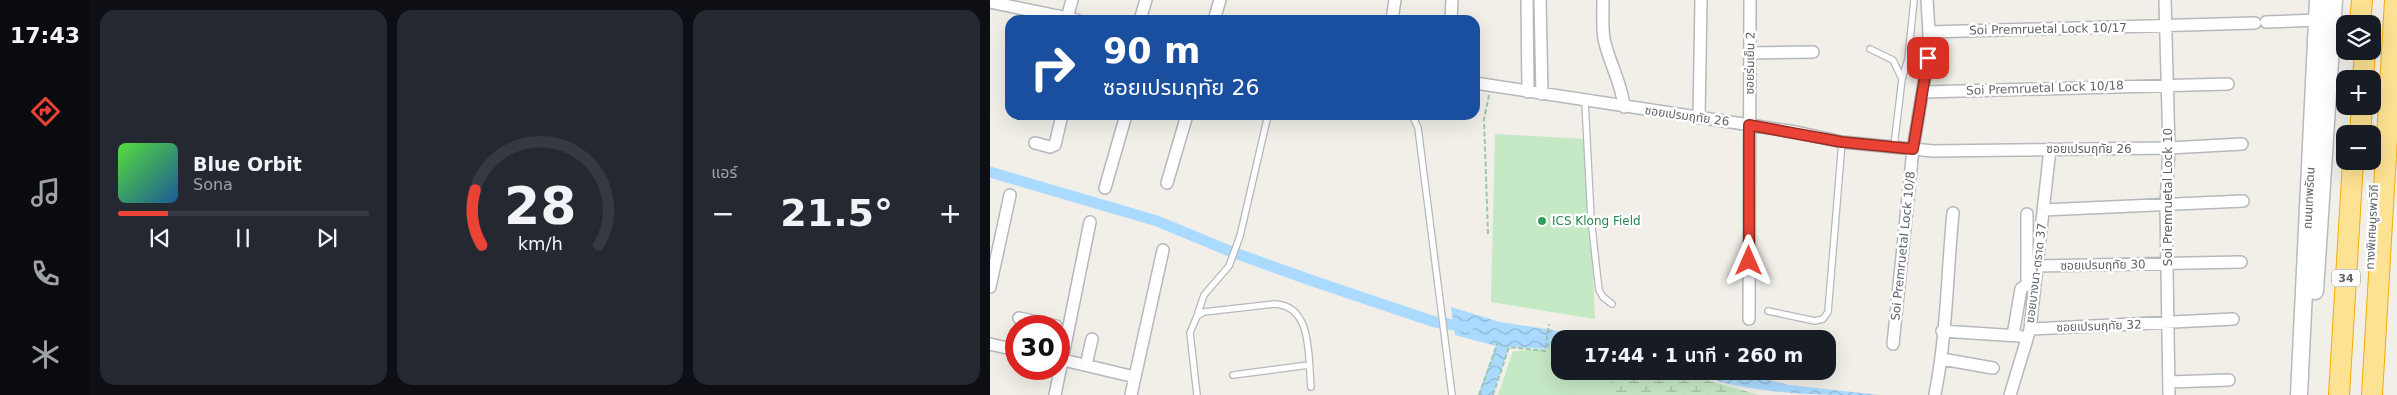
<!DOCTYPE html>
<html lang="th">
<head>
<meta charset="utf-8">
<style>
  body { margin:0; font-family:"DejaVu Sans","Noto Sans Thai",sans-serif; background:#242831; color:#f1f3f6; height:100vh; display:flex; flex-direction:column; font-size:19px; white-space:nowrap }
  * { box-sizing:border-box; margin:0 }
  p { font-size:16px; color:#9ea1a6 }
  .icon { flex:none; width:28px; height:28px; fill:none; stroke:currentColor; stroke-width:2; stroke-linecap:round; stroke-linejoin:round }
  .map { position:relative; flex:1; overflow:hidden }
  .details { display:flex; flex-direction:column; gap:10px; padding:10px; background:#0d0f14; width:900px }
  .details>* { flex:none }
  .top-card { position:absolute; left:15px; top:15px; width:475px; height:105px; border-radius:15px; box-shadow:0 5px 20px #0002; background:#1a4fa0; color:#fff; overflow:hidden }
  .controls { position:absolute; left:1346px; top:15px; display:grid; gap:10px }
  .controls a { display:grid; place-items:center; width:45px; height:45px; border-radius:10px; background:#171b24; box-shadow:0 5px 20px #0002; font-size:25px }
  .speed { position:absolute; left:15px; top:315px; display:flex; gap:10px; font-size:25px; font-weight:700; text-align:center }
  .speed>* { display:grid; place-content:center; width:65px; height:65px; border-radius:50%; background:#171b24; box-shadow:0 5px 20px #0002; line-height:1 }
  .speed .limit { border:8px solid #d22; background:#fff; color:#111 }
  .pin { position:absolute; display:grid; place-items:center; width:42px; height:42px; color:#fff; margin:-21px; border-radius:10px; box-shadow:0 2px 8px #0006 }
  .me { position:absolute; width:55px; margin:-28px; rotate:0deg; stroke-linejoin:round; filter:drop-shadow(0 0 4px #0008) }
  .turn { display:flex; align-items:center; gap:18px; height:105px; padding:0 15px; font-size:22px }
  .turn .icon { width:65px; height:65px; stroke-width:2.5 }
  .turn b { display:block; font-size:35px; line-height:42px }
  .big { font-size:38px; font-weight:600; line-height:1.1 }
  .details .card { flex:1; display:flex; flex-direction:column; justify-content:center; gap:8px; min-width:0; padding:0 18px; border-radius:15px; background:#242831 }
  .details .dial { align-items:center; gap:0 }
  .dial svg { height:130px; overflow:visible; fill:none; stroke:#363941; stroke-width:7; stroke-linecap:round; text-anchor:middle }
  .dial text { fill:#f1f3f6; stroke:none }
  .song { display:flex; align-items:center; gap:15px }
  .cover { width:60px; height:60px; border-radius:8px; background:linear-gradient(135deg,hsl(110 70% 55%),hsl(210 70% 35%)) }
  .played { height:5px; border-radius:2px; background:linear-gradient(90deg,#ea4335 20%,#363941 20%) }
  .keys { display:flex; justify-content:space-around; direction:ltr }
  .heat { display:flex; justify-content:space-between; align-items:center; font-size:28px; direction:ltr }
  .details .tiles { flex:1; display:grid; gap:10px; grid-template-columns:repeat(3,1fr) }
  .trip { position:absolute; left:561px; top:330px; width:285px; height:50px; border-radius:15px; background:#171b24; box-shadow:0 5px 20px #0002; font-weight:600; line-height:50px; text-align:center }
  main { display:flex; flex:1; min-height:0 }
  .dock { display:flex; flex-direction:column; width:90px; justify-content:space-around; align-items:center; background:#090b0e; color:#9ea1a6 }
  .dock .icon { width:35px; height:35px }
  .dock .selected { color:#ea4335 }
  .dock b { font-size:22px; color:#f1f3f6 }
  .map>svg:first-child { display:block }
  .green { fill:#c5e8c5 }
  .wetland { fill:url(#wetland-marsh) }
  .water { fill:url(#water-waves) }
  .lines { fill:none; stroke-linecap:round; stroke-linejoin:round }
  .canal { stroke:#aadaff; stroke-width:11 }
  .lane-casing { stroke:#b5b8bc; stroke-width:8 }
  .street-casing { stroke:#b5b8bc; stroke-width:14 }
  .secondary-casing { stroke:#b6babf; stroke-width:19 }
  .highway-casing { stroke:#f9ab00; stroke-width:22 }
  .path { stroke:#9cc7a9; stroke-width:2; stroke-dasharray:5 2.5; stroke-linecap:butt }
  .lane { stroke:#fff; stroke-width:5.5 }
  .street { stroke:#fff; stroke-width:11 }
  .secondary { stroke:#fff; stroke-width:16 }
  .highway { stroke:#fde293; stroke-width:20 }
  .route-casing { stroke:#982c22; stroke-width:12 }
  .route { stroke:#ea4335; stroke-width:9 }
  .leisure-dot { fill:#2e9e5b; stroke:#fff; stroke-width:2 }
  .labels { text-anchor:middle; stroke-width:5; stroke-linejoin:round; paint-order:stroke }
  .shield { fill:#fff; stroke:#8f9295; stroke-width:1 }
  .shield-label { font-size:11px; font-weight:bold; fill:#5f6368 }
  .street-label { font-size:12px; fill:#5f6368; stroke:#fff }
  .leisure-label { font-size:12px; fill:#27864d; stroke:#fff; text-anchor:start }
</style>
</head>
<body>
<main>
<nav class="dock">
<b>17:43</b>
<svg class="icon selected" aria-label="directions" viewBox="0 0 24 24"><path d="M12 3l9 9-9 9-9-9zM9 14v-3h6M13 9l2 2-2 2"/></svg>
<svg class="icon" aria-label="music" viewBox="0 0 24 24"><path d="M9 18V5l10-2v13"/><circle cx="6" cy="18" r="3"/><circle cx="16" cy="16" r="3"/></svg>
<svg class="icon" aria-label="phone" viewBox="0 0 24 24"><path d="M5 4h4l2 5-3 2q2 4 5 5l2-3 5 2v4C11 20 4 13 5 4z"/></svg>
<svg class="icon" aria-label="climate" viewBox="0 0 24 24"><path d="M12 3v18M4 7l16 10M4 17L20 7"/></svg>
</nav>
<section class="details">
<div class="tiles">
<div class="card">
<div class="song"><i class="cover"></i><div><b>Blue Orbit</b><p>Sona</p></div></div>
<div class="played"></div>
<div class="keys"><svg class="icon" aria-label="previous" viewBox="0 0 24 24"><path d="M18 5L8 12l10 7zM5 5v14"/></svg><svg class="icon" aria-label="pause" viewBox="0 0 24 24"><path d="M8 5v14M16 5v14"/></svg><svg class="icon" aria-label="next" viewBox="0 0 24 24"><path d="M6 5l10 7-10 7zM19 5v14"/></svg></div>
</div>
<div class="card dial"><svg viewBox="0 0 100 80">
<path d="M14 69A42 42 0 1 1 86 69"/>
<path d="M14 69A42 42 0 0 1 10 35" stroke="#ea4335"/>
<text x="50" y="56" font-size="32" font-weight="700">28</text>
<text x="50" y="72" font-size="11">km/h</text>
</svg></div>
<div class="card"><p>แอร์</p>
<div class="heat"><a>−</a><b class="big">21.5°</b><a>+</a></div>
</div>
</div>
</section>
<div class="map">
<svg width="1407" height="395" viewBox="0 0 1407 395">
  <defs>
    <pattern id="wetland-marsh" width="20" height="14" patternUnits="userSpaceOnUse" patternTransform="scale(1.25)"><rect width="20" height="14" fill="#c5e8c5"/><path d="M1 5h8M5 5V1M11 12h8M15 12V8" fill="none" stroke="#a3c0a4"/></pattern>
    <pattern id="water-waves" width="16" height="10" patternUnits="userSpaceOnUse" patternTransform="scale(1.25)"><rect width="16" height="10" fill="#aadaff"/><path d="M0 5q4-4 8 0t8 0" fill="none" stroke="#8eb4d2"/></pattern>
  </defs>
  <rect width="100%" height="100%" fill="#f1efe8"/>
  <path class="green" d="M505 134 597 139 605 319 501 302Z
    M560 342 570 344V371H620L622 390 637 395H508L523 351 558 349Z"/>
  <path class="wetland" d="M620 371H698L710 378 769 395H637L622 391Z"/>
  <path class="water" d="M461 307 510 322 563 330 602 339H570V344L560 342 559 349 519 347 503 395H488L506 346 465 335Z
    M698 371H741L799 385 890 395C827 395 755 395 698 371Z"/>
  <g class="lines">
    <path class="canal" d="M0 172 167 221 242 252 320 280 445 322 478 327"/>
    <g class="lane-casing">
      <path id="lane" d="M880 49 903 60 912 79 904 146
        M912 79 918 59 924 0
        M595 102 601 218 607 273 609 290 613 297 622 304
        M422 115 428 128 462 395
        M778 311 825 321 833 319 838 312 852 142
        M207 316 214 295 239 266 250 236 278 115
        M243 375 319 365
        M207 395 200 333 207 316 214 312 284 304C323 305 318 357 321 387"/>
    </g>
    <g class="street-casing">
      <path id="street" d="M537 0 538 92
        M550 0 552 94
        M613 0C613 13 612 27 614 39 619 63 632 83 634 107
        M1175 0 1179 148 1176 206 1179 395
        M0 2 87 20
        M77 18 82 0
        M150 20 156 0
        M224 20 230 0
        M402 20 405 0
        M461 20 462 0
        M1276 22 1327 20
        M939 32 1265 23
        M760 53 823 52
        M485 83 806 132 852 142 943 151 1179 148 1252 144
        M934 92 1238 84
        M709 118 711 0
        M45 143 60 147 65 145 72 115
        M177 183 197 115
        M115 188 136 115
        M1053 210 1253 201
        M1048 266 1251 262
        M0 287 20 195
        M29 318 66 326
        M759 319 760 0
        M1040 329 1243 319
        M952 331 1029 336
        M1023 335 1031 289 1037 284V214
        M0 344 26 350
        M903 344 923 149 938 58 939 32 937 0
        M69 359 145 377
        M952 359 1003 368
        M96 365 102 339
        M1179 382 1239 380
        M945 394C957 335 957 273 963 213
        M65 395 100 222
        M141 395 173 250
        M1020 395 1040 329 1060 149"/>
    </g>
    <g class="secondary-casing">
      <path id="secondary" d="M1325 291 1344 0
        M1309 395 1328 0"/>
    </g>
    <g class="highway-casing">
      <path id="highway" d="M1370 24 1372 0
        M1373 79 1375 51
        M1370 134 1372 106
        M1349 395 1363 161
        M1382 395 1405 0"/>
    </g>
    <path class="path" d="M498 234 494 119 499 95
      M489 395 508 342
      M503 395 519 347 555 351 559 324"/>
    <use href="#lane" class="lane"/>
    <use href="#street" class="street"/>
    <use href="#secondary" class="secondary"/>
    <use href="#highway" class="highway"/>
  </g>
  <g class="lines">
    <g class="route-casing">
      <path id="route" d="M759 261V125L852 142 923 149 938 58"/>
    </g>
    <use href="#route" class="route"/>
  </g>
  <circle class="leisure-dot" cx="552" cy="221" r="5"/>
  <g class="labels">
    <rect class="shield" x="1342" y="269.5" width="28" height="17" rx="4"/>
    <g class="shield-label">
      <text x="1356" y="282">34</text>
    </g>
    <g class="street-label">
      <text transform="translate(1058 29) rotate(-1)" y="4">Soi Premruetal Lock 10/17</text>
      <text transform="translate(760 63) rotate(-89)" y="4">ซอยร่มเย็น 2</text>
      <text transform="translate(1055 88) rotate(-2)" y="4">Soi Premruetal Lock 10/18</text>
      <text transform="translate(697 116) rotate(8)" y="4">ซอยเปรมฤทัย 26</text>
      <text x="1099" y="153">ซอยเปรมฤทัย 26</text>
      <text transform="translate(1178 197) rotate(-90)" y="4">Soi Premruetal Lock 10</text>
      <text transform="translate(1319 198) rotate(-87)" y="4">ถนนเทพรัตน</text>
      <text transform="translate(1382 227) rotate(-87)" y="4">ทางพิเศษบูรพาวิถี</text>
      <text transform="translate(913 246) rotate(-84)" y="4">Soi Premruetal Lock 10/8</text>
      <text transform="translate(1113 265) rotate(-1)" y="4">ซอยเปรมฤทัย 30</text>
      <text transform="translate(1046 273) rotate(-83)" y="4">ซอยบางนา-ตราด 37</text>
      <text transform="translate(1109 326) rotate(-2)" y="4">ซอยเปรมฤทัย 32</text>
    </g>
    <g class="leisure-label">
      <text x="562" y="225">ICS Klong Field</text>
    </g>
  </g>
</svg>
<div class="controls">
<a><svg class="icon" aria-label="layers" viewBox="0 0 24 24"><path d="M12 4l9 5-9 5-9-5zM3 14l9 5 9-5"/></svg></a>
<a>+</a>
<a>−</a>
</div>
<div class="speed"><div class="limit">30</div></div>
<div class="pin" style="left:938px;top:58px;background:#d93025"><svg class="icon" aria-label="arrive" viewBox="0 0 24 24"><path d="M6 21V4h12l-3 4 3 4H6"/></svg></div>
<svg class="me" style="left:759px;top:261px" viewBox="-20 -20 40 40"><path d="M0-17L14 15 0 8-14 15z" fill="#ea4335" stroke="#fff" stroke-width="4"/></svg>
<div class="trip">17:44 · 1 นาที · 260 m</div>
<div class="top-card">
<div class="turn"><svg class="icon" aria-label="right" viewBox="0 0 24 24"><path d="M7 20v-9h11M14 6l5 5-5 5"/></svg><div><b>90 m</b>ซอยเปรมฤทัย 26</div></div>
</div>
</div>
</main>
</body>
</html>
